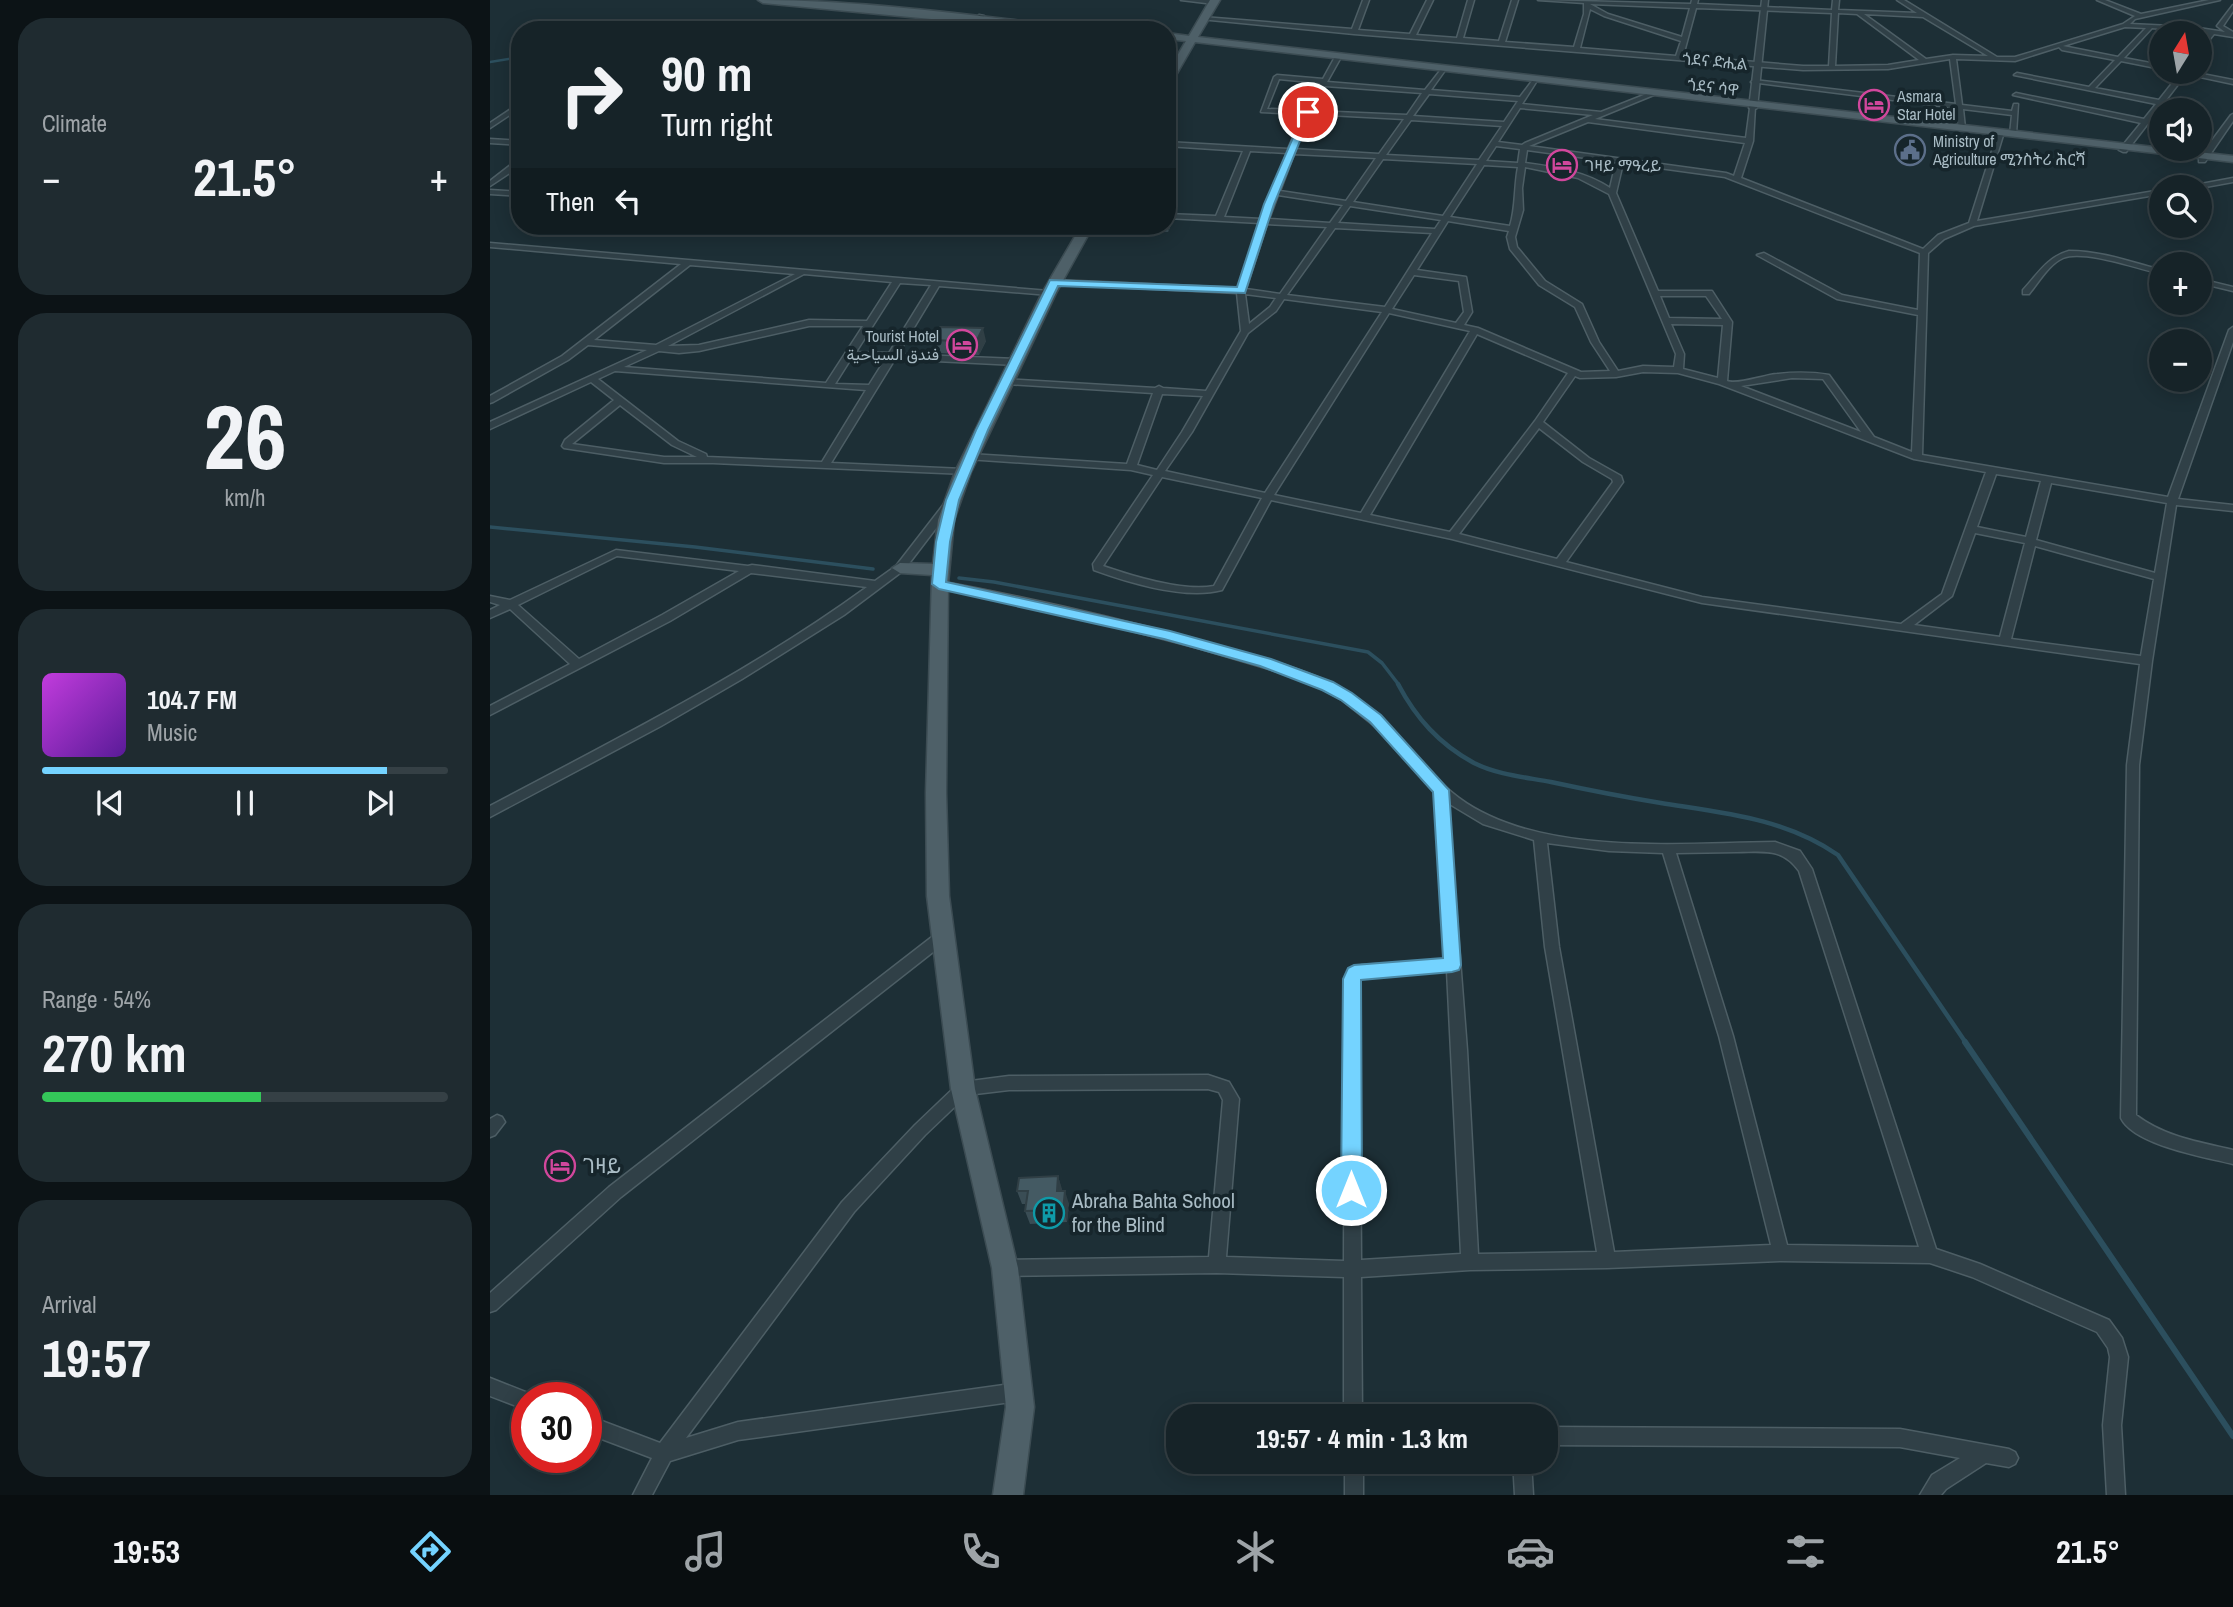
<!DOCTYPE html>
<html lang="en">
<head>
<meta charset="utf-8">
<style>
  body { margin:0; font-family:"Archivo Narrow",Vazirmatn,"Noto Sans Ethiopic",sans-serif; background:#1f2b30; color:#f1f3f6; height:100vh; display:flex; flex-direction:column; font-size:26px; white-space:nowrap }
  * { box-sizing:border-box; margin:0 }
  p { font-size:23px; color:#9ea4a8 }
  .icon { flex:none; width:38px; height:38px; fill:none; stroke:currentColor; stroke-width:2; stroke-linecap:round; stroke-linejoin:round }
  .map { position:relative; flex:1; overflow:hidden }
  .sheet { display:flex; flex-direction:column; gap:18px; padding:18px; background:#0c1316; width:490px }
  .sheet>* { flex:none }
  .hud { position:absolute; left:21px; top:21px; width:665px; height:214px; border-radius:28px; box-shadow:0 4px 18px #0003,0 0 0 2px #354045; background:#162328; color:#f1f3f6; overflow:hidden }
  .needle { width:46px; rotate:11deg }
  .controls { position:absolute; left:1659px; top:21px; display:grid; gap:14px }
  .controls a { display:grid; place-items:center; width:63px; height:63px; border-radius:50%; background:#162328; box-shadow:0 4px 18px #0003,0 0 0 2px #354045; font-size:35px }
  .speed { position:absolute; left:21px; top:1382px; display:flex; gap:14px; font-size:35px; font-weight:700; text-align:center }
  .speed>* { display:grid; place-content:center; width:91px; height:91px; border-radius:50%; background:#162328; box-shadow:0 4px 18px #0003,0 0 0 2px #354045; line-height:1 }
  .speed .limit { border:10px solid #d22; background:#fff; color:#111 }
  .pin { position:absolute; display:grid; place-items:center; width:60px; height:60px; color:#fff; margin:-30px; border:4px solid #fff; border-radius:50%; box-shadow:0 2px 7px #0007 }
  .me { position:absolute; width:77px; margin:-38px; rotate:0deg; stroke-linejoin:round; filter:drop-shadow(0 0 5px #0008) }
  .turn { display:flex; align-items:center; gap:24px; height:147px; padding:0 35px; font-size:32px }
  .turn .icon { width:91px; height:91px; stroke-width:2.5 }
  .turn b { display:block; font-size:49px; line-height:60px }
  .then { display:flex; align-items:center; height:66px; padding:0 35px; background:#0003; gap:14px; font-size:26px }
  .big { font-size:52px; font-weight:700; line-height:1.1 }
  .sheet .tile { flex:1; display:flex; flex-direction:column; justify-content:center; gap:10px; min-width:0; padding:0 24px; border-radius:28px; background:#1f2b30 }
  .sheet .dial { align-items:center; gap:0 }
  .dial b { font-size:91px; line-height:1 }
  .song { display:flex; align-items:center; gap:21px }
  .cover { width:84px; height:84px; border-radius:10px; background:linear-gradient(135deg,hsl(290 70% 55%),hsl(270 70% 35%)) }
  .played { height:7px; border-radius:4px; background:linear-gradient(90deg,#74d3ff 85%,#354045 85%) }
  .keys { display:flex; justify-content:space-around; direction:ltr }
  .heat { display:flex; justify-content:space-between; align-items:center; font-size:38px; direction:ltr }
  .charge { height:10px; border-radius:5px; background:linear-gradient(90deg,#34c759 54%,#354045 0) }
  .trip { position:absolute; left:676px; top:1404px; width:392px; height:70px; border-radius:28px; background:#162328; box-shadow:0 4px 18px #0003,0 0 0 2px #354045; font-weight:700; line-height:70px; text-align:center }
  .tabs { display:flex; height:112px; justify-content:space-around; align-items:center; background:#090e10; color:#9ea4a8 }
  .tabs .icon { width:49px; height:49px }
  .tabs .on { color:#74d3ff }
  .tabs b { font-size:32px; color:#f1f3f6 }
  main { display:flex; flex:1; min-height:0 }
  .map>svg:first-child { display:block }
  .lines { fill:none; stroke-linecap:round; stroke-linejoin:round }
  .stream-far3 { stroke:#2c4f5e; stroke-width:2.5 }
  .stream-far2 { stroke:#2c4f5e; stroke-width:3.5 }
  .stream-far1 { stroke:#2c4f5e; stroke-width:4.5 }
  .stream { stroke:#2c4f5e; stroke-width:6 }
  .minor-casing { stroke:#4d5e65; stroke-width:3 }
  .tertiary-casing { stroke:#4d5e65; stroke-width:3 }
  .primary-casing { stroke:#3c4c53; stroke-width:3 }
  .minor { fill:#304047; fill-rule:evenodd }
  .tertiary { fill:#304047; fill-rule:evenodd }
  .primary { fill:#4e6068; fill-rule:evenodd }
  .wall { fill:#3a4d55 }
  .shaded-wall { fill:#303f45 }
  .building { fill:#445a63; stroke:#303f45; stroke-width:2 }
  .route { fill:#74d3ff; stroke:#4b89a6; stroke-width:2 }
  .labels { text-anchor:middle; stroke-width:7; stroke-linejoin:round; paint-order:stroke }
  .far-street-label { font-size:16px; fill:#a9bcc5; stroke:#16252b }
  .far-poi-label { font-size:16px; fill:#a9bcc5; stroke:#16252b; text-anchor:start }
  .near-poi-label { font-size:21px; fill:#a9bcc5; stroke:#16252b; text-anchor:start }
</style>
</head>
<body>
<main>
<section class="sheet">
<div class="tile"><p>Climate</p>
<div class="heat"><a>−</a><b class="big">21.5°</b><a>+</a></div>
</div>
<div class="tile dial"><b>26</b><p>km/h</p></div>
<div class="tile">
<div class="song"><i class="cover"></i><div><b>104.7 FM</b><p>Music</p></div></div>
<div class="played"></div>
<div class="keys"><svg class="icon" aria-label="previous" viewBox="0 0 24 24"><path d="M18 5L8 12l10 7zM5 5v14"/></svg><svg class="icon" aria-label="pause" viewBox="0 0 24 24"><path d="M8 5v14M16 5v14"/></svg><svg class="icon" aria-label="next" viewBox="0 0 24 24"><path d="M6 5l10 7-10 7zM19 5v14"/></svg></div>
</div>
<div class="tile"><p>Range · 54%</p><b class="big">270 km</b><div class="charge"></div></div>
<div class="tile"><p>Arrival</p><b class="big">19:57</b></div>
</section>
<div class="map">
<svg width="1743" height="1495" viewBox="0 0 1743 1495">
  <rect width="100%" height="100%" fill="#1d2f36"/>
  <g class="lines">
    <path class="stream-far3" d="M0 62 30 57"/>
    <path class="stream-far2" d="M0 527 205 547 383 569
      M469 578 504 582 878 652 892 663 909 685"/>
    <path class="stream-far1" d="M908 684C926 718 949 744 984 763 1008 775 1035 777 1061 782 1098 790 1134 797 1171 803 1234 813 1294 818 1348 855L1476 1043"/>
    <path class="stream" d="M1475 1042 1743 1436"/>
    <g class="minor-casing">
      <path id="minor" d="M691 0H720L727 2 724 4Z
        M873 0H879L868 30 920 34 937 0H943L926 35 967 38 978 0H984L973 38 1009 41 1022 0H1028L1015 42 1084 47 1094 14V3L1048 0 1201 4 1202 0H1208L1207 4 1342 10 1343 0H1349L1348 10 1427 13 1407 0H1414L1507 57H1525L1633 24 1645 16 1607 0H1615L1651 14 1719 0H1730L1645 19 1640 24 1702 27 1735 32 1727 26 1743 5V11L1733 26 1743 32V37L1724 34 1710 51V45L1718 33 1662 28 1634 58 1671 65V69L1631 61 1605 88 1669 100 1691 72H1702L1743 80V84L1696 74 1636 152H1633L1629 150 1651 123 1523 95 1526 93 1654 119 1666 104 1524 75 1527 73 1599 87 1625 60 1572 50 1569 47 1525 61 1466 59 1472 105 1522 111 1524 104H1528L1526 134 1523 136 1520 134 1522 115 1473 109 1475 128 1472 130 1469 128 1466 108 1261 82 1264 80 1466 104 1460 59 1398 69 1313 70 864 34 710 19 713 17 862 29ZM1100 4 1200 8 1192 37 1118 14ZM1206 8 1342 13 1339 66H1313L1193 56ZM1100 9 1114 16 1191 41 1186 56 1090 48ZM1348 13 1367 14 1429 60 1398 65 1345 66ZM1374 14 1433 17 1498 56 1463 55 1436 59ZM1635 27 1656 28 1628 57 1573 46Z
        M489 15 494 16 482 30H475Z
        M848 55 851 57 837 82 935 90 953 67 956 69 941 90 1030 97 1045 77 1048 79 1032 104 1111 112 1164 91 1166 92V94L1105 119 1256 138 1260 108 1265 107 1263 141 1251 178 1433 249 1448 235 1479 223 1508 132 1511 130 1514 132 1487 221 1671 190V194L1484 226 1454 239 1438 253 1432 455 1678 497 1739 330 1743 327V342L1688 499 1743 505V511L1686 505 1662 661 1649 765 1646 1107V1115C1675 1137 1709 1142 1743 1150V1164C1715 1157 1644 1145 1631 1118L1637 765 1650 664 1212 603 962 539 781 500 732 590C695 600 640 583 604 570L603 564 663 475 641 470 477 459 475 457 480 454 637 464 663 393 516 384 511 381 513 379 665 388 669 386 673 388 716 391 751 331 747 293 564 284 560 282 564 280 748 288 770 223 677 218V214L726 216 753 151 677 146V142L798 149 813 114 771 112 784 77 787 75 833 79 845 57ZM789 79 830 83 816 110 777 109ZM835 86 932 93 917 115 822 111ZM939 94 1028 101 1014 122 923 116ZM1030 108 1103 115 1035 143 1032 145 1008 142ZM820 114 914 119 889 154 805 149ZM921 120 1012 126 989 160 896 155ZM1098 122 1255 143 1244 176 1236 173 1039 146ZM1006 146 1030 149 1028 163 996 161ZM1037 150 1126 162 1120 188C1095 171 1064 167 1035 163ZM760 151 797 153 771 219 734 217ZM804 154 886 158 856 201 790 191ZM893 159 987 164 953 216 863 202ZM1133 163 1235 177 1430 253 1428 310 1352 295 1274 253 1267 255 1347 299 1428 315 1422 452 1384 437 1339 375C1322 372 1305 372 1287 374 1274 375 1248 385 1237 381L1242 322 1222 291H1168L1126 193ZM994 165 1028 167C1024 187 1026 207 1020 226L960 217ZM1035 167 1088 178 1119 194 1186 354 1184 367 1153 366 1128 371 1109 342 1092 304 1055 281 1027 247 1025 237 1033 210 1032 188ZM788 195 853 205 840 223 779 219ZM860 206 951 220 945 229 848 223ZM958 221 1019 231 1017 237 1020 249 1049 285 1085 307 1101 342 1120 371 1091 372 988 328 974 325 982 312 976 277 927 270ZM777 224 837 227 790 294 756 289ZM845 228 942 233 895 307 797 295ZM924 275 969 281 974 312 966 323 902 309ZM755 294 786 298 780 307 759 324ZM1170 296H1216L1232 319 1179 318ZM794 299 892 312 775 493 675 471 702 432 758 333 786 311ZM899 313 980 331 871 513 784 495ZM1181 324 1233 325 1228 378 1193 369 1194 354ZM987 334 1078 373 1045 421 960 532 880 515ZM1153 372 1188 373 1229 384 1424 459 1496 472 1452 594 1411 624 1212 597 1076 562 1133 482 1131 476 1099 458 1053 422 1085 376 1090 378 1126 377ZM1302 378 1333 379 1371 432 1251 386ZM672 394 713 396 692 432 667 470 647 465ZM1049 428 1093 462 1122 479 1123 482 1067 559 969 534ZM1506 474 1551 481 1536 537 1487 527ZM672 477 772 498 724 586C694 592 642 576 613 566ZM1561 483 1677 503 1665 573 1546 540ZM1485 533 1535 543 1510 637 1424 625 1462 596ZM1545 546 1664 579 1651 656 1521 639Z
        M30 103V108L0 128V123Z
        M1743 114V121L1715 162H1709V158L1741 115Z
        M0 139 30 141V145L0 143Z
        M27 160H30V166L0 186V181Z
        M1743 178V182L1710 188 1695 187Z
        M0 190 30 192V196L0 194Z
        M577 226H599L600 227C595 231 582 230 577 226Z
        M0 243 559 291 563 293 559 295 449 286 408 354 526 359 530 362 526 365 405 359 341 463 473 469 478 472 476 474 223 463H174L74 448 72 446 75 440 124 400 101 382 0 429V422L157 350 98 345 78 360 3 402 0 403V396L72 356 191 264 0 247ZM200 265 305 274 166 345 104 340ZM314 274 402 282 377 321 319 320 209 345 178 346ZM410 283 441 285 399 353 366 352ZM319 326H373L336 383 134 367 169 351 189 353 209 351ZM362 357 396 358 379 385 345 384ZM125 371 376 390 332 462 217 457 216 454 188 441 108 379ZM130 405 182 445 207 457H174L82 444Z
        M1579 251C1611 251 1641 262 1671 270V274C1649 269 1593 249 1573 258 1559 264 1549 282 1539 294H1533V290C1548 274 1557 257 1579 251Z
        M1710 279 1743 287V291L1710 283Z
        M458 503 463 506 414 570 354 615 252 679 171 726 0 817V806C128 738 259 673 377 587L261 573 180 621 0 715V706L80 664 20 609 0 618V610L10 605 0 602V596L20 600 126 550 258 566 262 565 385 581 406 566 454 504ZM127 556 249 571 172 615 89 659 28 605Z
        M449 581C534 597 619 616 703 639 748 651 796 663 839 682 894 708 922 763 969 798 1049 857 1190 843 1285 842L1310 851 1322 869 1446 1249 1490 1264 1619 1320 1632 1338 1638 1357 1631 1425 1635 1495H1617L1613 1425 1620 1357 1618 1348 1607 1332 1482 1277 1440 1263 1291 1261 1117 1268 980 1270 871 1277 872 1416H854V1277L727 1273 515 1276 509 1274 507 1268 509 1262 515 1260 719 1257 733 1100 729 1092 718 1089 519 1090 477 1095 435 1135 364 1212 196 1438 248 1422 528 1383 534 1386 537 1392 534 1398 528 1401 248 1440 180 1461 162 1495H143L162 1458 96 1433V1415L170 1443 352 1202 425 1125 468 1084 473 1082 519 1076 718 1075 739 1082 749 1099 736 1257 854 1261 855 979 859 969 872 965 956 960 945 791 886 727 852 700 833 689 802 676 708 648 581 615 445 586 444 584 445 582ZM958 803 993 824 1044 840 1055 947 1107 1252 988 1254 977 1050ZM1057 843 1119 851 1173 853 1229 1036 1281 1245 1124 1252 1069 947ZM1247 852C1273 852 1292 847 1309 871L1429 1247 1297 1245 1243 1036 1186 853ZM957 971 971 1254 871 1260 869 979 872 977Z
        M452 931 457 933 459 937 457 941 131 1197 6 1310 0 1312V1293L119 1187 447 933Z
        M7 1115 12 1117 15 1122 5 1135 0 1137V1119Z
        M0 1378 43 1395 45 1398H37V1410L0 1396Z
        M1055 1427 1410 1429 1519 1449 1525 1452 1528 1458 1525 1464 1519 1467 1496 1463 1456 1489 1451 1495H1430L1442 1475 1470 1458 1410 1447 1055 1445Z
        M855 1461H873V1495H855Z
        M1023 1461H1041L1043 1495H1025Z"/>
    </g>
    <g class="tertiary-casing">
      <path id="tertiary" d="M1272 0H1278L1267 108 1263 110 1259 108Z"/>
    </g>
    <g class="primary-casing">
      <path id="primary" d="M268 0C369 0 469 14 568 25L573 22 619 30H558L273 3Z
        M720 0H730L708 37 1743 156V162L705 42 682 82 677 85V73L696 41 677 39V33L699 36Z
        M591 226H603L566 293 481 472 464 520 458 584 456 793 459 896 485 1089 528 1268 544 1407 533 1495H503L516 1407 502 1268 461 1089 437 896 436 793 442 575 410 573 402 568 410 563 443 564 448 520 465 472 552 293Z"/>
    </g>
    <use href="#minor" class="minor"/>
    <use href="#tertiary" class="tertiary"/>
    <use href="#primary" class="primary"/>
  </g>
  <path class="wall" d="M677 208 683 221 678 232 610 228 609 226H677Z
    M444 340 496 341 489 355 447 353Z
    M568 1176 572 1191 579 1204 577 1222 540 1224 535 1211 536 1204H532L527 1191Z"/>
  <path class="shaded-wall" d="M682 209 683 221 678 232 677 219Z
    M493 328 496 341 489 355 486 342Z
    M568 1176 572 1189 570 1204 567 1191Z
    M575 1191 579 1204 577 1222 573 1210Z"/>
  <path class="building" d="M677 208 682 209 677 219Z
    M450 327 493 328 486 342 444 340Z
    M568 1176 567 1191H575L573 1210 535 1211 538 1191H527L529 1178Z"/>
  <path class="route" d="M815 110 822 112 784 204 755 293 568 286 498 430 469 500 460 542 456 582 680 631 781 659 843 682 862 693 891 715 959 790 971 965 969 970 962 972 871 980 872 1190 869 1197 861 1200 854 1197 851 1190 853 979 858 968 864 965 953 958 943 792 880 722 851 700 832 690 770 666 674 639 449 589 442 584 446 542 456 500 486 430 560 280 747 287 774 204Z"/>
  <defs>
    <g id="hotel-ring" transform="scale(1.575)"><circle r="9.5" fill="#16252b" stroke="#d1479c" stroke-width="1.5"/><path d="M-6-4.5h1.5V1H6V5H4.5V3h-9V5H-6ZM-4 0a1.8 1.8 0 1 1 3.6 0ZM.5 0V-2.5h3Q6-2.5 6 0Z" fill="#d1479c"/></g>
    <g id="civic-ring" transform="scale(1.575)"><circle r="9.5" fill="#16252b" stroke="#5c6f8a" stroke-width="1.5"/><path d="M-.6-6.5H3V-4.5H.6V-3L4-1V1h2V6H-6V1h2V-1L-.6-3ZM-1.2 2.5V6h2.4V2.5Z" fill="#5c6f8a"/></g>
    <g id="building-ring" transform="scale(1.575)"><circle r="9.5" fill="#16252b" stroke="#0f9aa8" stroke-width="1.5"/><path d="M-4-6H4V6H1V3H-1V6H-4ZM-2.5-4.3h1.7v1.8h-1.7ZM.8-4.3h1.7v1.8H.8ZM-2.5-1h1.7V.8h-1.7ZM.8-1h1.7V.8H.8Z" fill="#0f9aa8"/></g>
  </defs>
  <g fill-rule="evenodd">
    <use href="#hotel-ring" x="1384" y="105"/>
    <use href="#civic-ring" x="1420" y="150"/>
    <use href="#hotel-ring" x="1072" y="165"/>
    <use href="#hotel-ring" x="472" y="345"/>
    <use href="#hotel-ring" x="70" y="1166"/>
    <use href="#building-ring" x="559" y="1213"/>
  </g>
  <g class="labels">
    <g class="far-street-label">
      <text transform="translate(1225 61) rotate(5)" y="6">ጎደና ድሒል</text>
      <text transform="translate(1223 87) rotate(7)" y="6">ጎደና ሳዋ</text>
    </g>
    <g class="far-poi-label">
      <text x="1407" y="102">Asmara<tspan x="1407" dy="18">Star Hotel</tspan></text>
      <text x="1443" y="147">Ministry of<tspan x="1443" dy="18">Agriculture ሚንስትሪ ሕርሻ</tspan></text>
      <text x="1095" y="171">ገዛይ ማዓረይ</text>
      <text x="449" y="342" text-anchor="end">Tourist Hotel<tspan x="449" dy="18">فندق السياحية</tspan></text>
    </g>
    <g class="near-poi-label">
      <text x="93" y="1173">ገዛይ</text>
      <text x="582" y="1208">Abraha Bahta School<tspan x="582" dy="24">for the Blind</tspan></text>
    </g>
  </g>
</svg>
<div class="controls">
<a><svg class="needle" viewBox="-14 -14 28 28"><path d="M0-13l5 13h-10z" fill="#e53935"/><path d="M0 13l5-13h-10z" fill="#9ea4a8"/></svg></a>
<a><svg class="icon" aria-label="sound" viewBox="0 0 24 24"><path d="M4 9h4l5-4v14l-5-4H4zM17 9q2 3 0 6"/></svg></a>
<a><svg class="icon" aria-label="search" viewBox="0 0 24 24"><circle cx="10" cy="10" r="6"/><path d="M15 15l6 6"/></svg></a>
<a>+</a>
<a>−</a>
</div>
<div class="speed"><div class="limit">30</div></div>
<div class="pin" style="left:818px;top:112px;background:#d93025"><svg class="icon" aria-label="arrive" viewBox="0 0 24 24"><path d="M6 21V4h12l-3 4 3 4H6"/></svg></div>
<svg class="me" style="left:861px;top:1190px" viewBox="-20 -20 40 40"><circle r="17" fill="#74d3ff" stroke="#fff" stroke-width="3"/><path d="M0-11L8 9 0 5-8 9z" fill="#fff"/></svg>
<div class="trip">19:57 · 4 min · 1.3 km</div>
<div class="hud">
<div class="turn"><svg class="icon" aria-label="right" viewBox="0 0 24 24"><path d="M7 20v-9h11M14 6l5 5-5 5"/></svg><div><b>90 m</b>Turn right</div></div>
<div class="then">Then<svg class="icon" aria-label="left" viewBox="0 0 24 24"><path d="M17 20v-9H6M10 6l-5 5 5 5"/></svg></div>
</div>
</div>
</main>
<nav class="tabs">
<b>19:53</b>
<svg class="icon on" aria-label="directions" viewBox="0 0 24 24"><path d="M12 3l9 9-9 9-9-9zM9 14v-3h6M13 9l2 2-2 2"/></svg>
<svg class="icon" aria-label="music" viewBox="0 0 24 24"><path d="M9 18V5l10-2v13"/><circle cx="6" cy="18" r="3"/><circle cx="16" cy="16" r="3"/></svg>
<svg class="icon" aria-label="phone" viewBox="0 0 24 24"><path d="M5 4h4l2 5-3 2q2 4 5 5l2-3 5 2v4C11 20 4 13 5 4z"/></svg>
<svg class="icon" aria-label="climate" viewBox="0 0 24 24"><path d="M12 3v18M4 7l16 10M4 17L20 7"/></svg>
<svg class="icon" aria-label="car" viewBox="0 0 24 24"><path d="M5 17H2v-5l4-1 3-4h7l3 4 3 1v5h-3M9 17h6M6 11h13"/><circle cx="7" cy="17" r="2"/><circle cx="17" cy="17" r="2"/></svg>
<svg class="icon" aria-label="filters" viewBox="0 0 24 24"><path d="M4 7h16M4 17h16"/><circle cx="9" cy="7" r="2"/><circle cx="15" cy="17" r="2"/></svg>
<b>21.5°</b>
</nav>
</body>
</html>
